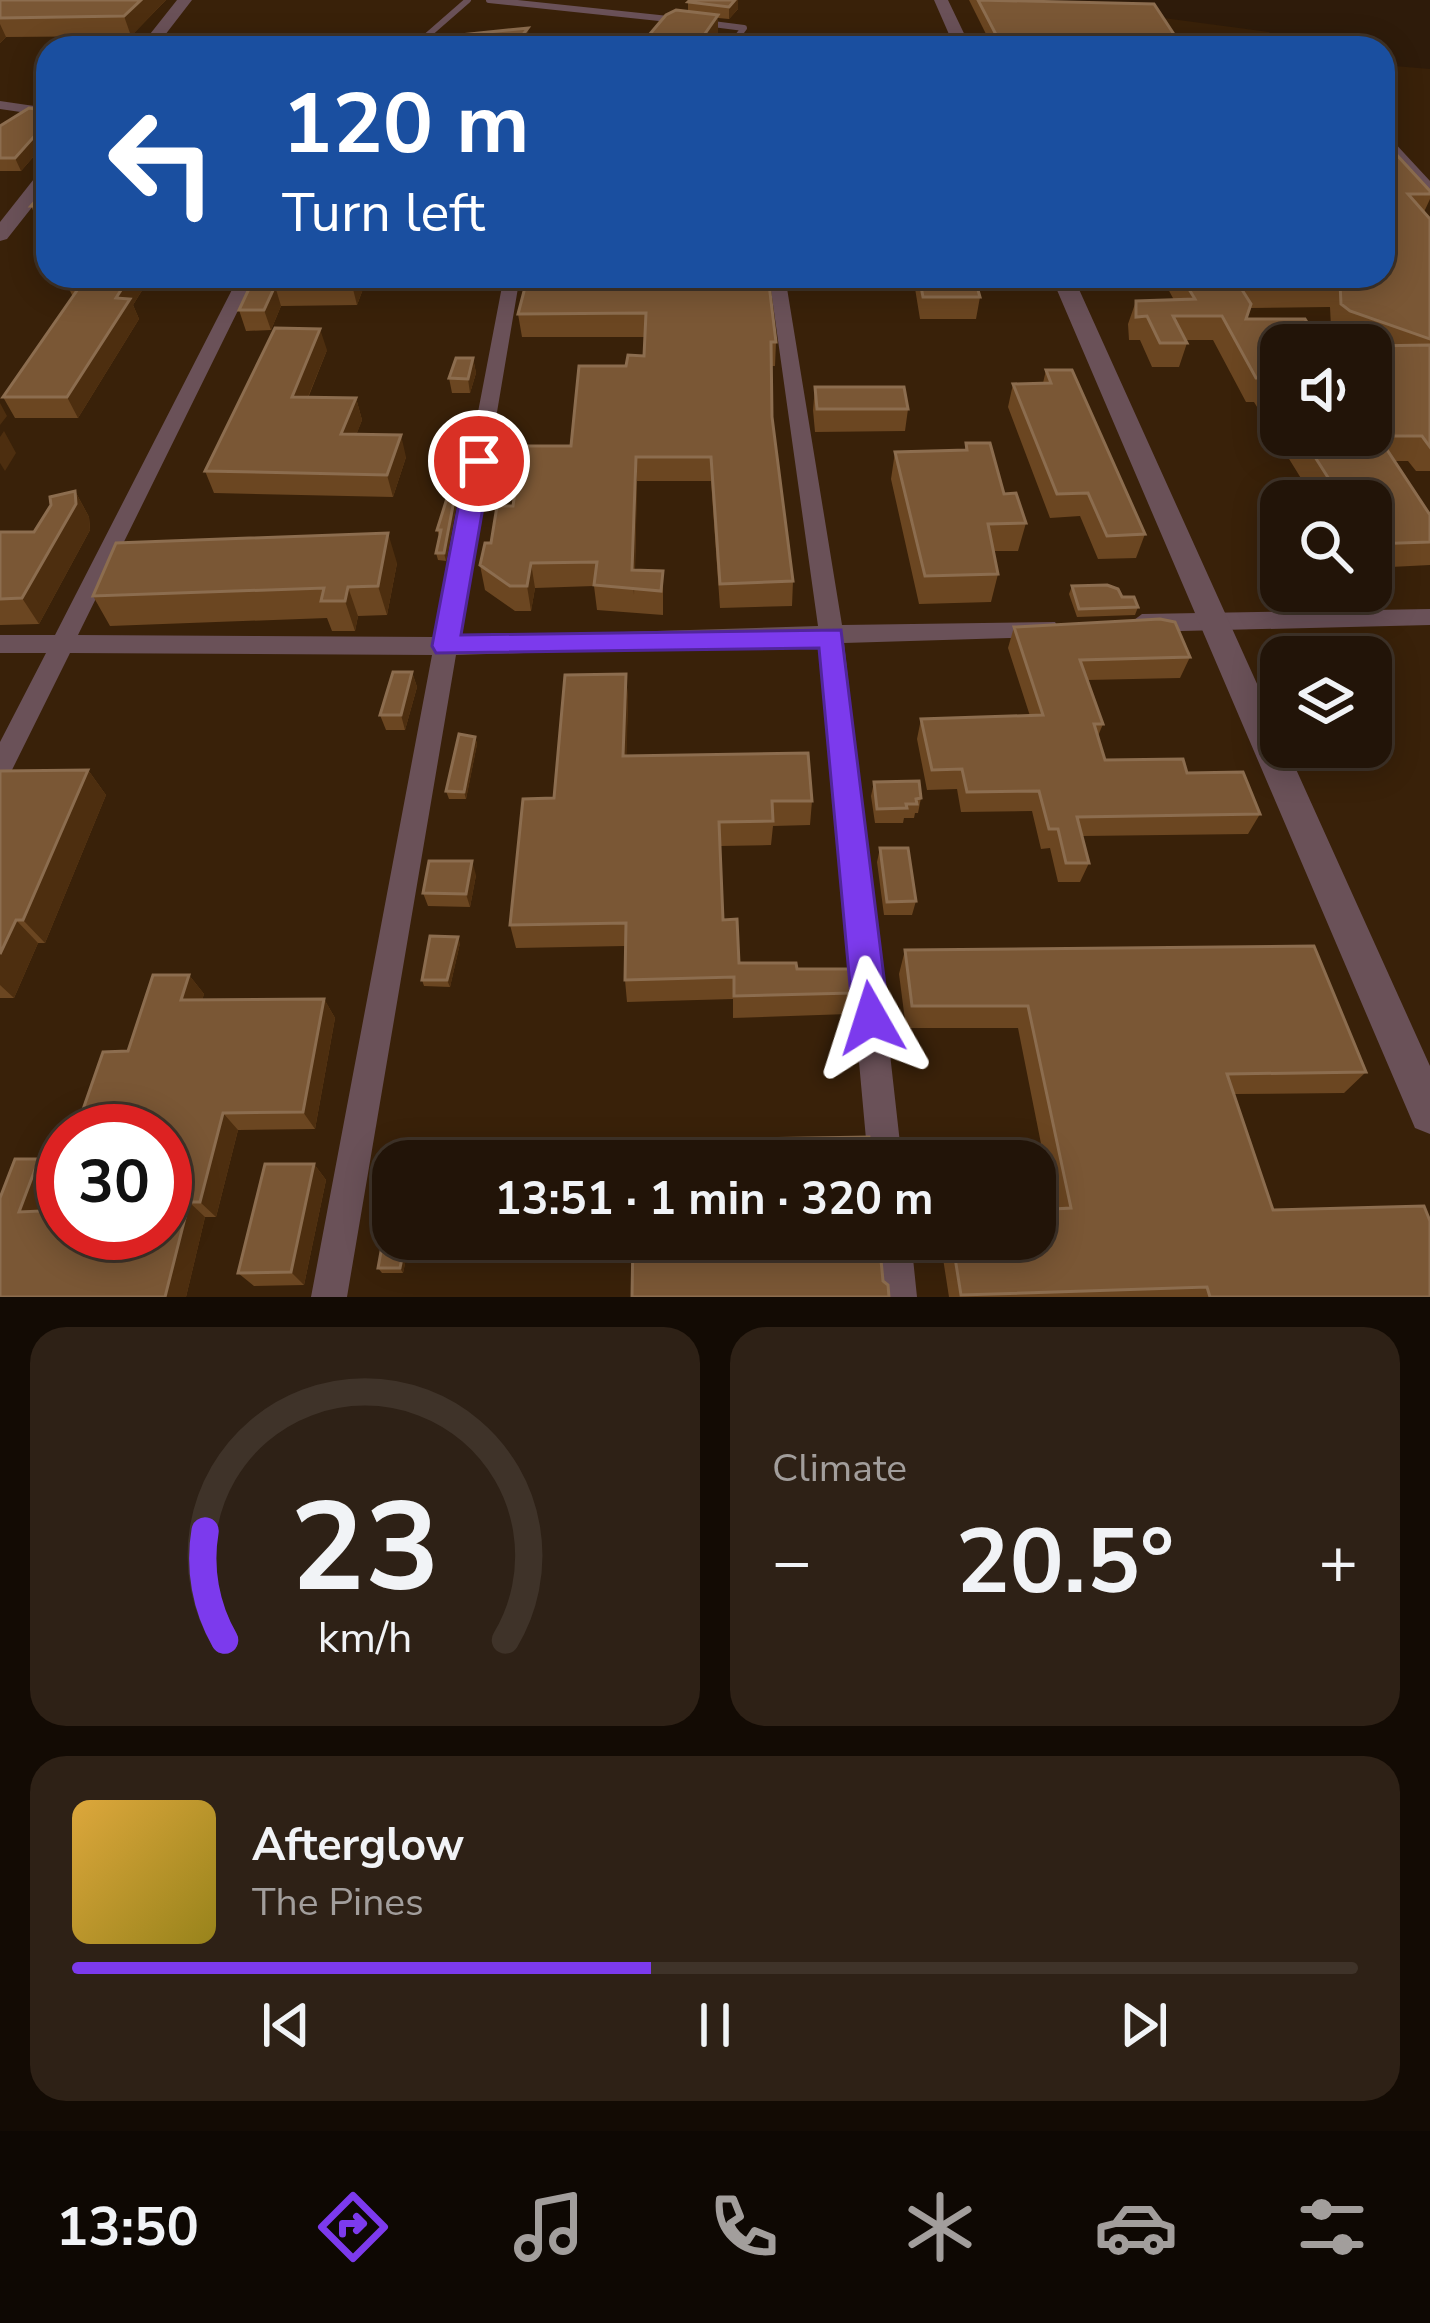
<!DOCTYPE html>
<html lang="en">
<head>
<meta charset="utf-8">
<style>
  body { margin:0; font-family:"Nunito Sans",sans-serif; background:#2e2116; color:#f1f3f6; height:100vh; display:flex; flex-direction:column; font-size:45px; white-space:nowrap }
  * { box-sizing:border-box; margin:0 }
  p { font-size:39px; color:#a29e9c }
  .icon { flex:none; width:66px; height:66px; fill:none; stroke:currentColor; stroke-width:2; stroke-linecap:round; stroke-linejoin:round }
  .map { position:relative; height:1297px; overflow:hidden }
  .panel { display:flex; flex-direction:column; gap:30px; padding:30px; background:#130b04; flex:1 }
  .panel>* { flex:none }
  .top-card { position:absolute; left:36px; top:36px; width:1359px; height:252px; border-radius:36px; box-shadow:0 6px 30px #0003,0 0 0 3px #3f3329; background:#1a4fa0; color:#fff; overflow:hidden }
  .fabs { position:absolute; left:1260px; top:324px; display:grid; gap:24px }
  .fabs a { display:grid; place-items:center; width:132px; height:132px; border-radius:24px; background:#221408; box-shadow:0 6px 30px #0003,0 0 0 3px #3f3329; font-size:60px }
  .speed { position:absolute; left:36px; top:1104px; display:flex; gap:24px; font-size:60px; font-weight:700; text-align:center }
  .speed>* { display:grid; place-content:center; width:156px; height:156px; border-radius:50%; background:#221408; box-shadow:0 6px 30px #0003,0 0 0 3px #3f3329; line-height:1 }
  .speed .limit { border:18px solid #d22; background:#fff; color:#111 }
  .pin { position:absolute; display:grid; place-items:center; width:102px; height:102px; color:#fff; margin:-51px; border:6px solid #fff; border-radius:50%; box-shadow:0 3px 12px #0007 }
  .me { position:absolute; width:132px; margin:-66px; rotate:354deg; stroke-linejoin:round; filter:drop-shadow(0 0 9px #0008) }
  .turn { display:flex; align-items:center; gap:42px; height:252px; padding:0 48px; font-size:54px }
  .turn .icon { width:156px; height:156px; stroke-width:2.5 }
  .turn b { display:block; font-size:84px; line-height:102px }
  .big { font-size:90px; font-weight:700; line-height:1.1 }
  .panel .card { flex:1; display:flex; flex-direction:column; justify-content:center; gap:18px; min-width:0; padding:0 42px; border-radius:36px; background:#2e2116 }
  .panel .dial { align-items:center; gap:0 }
  .dial svg { height:312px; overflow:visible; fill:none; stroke:#3f3329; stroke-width:7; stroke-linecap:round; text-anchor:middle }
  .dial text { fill:#f1f3f6; stroke:none }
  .song { display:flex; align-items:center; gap:36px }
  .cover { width:144px; height:144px; border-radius:18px; background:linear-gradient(135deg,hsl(40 70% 55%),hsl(50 70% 35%)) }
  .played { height:12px; border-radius:6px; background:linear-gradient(90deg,#7c3aed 45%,#3f3329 45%) }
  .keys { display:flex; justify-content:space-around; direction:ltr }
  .heat { display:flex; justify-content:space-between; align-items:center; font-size:66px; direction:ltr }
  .panel .tiles { flex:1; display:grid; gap:30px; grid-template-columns:1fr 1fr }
  .card:last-child { grid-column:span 2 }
  .trip { position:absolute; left:372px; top:1140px; width:684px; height:120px; border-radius:36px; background:#221408; box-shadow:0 6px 30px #0003,0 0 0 3px #3f3329; font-weight:700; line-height:120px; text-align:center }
  .tab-bar { display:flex; height:192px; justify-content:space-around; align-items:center; background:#0e0803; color:#a29e9c }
  .tab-bar .icon { width:84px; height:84px }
  .tab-bar .on { color:#7c3aed }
  .tab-bar b { font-size:54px; color:#f1f3f6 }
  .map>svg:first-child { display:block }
  .built { fill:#392109; fill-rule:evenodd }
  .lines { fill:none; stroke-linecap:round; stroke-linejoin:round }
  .service { stroke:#6a5158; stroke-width:6 }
  .minor { fill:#6a5158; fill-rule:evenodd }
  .tertiary { fill:#6a5158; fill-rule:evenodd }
  .wall { fill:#6b4621; fill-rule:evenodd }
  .shaded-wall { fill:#4d2e0f }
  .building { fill:#7a5735; stroke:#8c6d4f; stroke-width:3 }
  .route { fill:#7c3aed; stroke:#51269a; stroke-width:3 }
</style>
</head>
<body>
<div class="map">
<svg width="1430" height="1297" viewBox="0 0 1430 1297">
  <rect width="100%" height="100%" fill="#2e1b0a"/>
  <path class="built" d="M0 0H1028L1269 32 1284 48H48V276H1383V65L1430 69V1297H0ZM1281 345H1371V435H1281ZM1281 501H1371V591H1281ZM1281 657H1371V747H1281ZM63 1131H165V1233H63ZM393 1161H1035V1239H393Z"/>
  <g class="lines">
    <path class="service" d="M489 0 678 20
      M705 23 744 28 729 48
      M413 48 468 0"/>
    <path class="minor" d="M0 101 48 108V116L0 109Z
      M1383 140H1392L1430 181V195L1383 147Z
      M239 276H255L78 635 435 637 504 276H520L459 637 818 626 769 276H785L842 625 1055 622 1059 628 1055 634 1047 637 844 643 902 1161H868L821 644 456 655 347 1297H311L432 655 70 653 9 776 0 779V742L46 653H0V635H55Z
      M1430 609V625L1142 632 1130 623 1142 614Z
      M875 1239H911L917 1297H881Z"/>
    <path class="tertiary" d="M177 0H192L155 48H139Z
      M934 0H948L971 48H955Z
      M48 168V187L7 239 0 241V222L41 170Z
      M1051 276H1073L1281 737V747H1286L1430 1066V1134L1415 1128Z"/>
  </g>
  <path class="wall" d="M0 0H166L131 36 6 37 0 43Z
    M690 0H738V9L729 19 718 18V33L688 12V2Z
    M969 0H1038L1183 48H993Z
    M459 35 529 40 524 48H460Z
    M48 111V140L21 171H0V126Z
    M1383 140 1430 191V199L1424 212 1430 219V471H1416L1408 461H1394L1430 515V565L1371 568V501H1315L1254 402H1246L1213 340H1185L1187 343 1179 367H1152L1140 340H1129L1128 324 1136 301 1174 300 1161 276H1383ZM1330 307 1331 327 1339 334 1372 346 1371 435H1281V345L1246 319 1250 308Z
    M48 187V226H40L31 206Z
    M63 276H151L133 305 139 319 78 418H15L3 397 74 296 72 295Z
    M255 276H365L366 281 357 305 281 306 271 330 246 331 239 310Z
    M528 276 776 342 775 366H771L772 417 793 581 792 606 720 608 711 481H637L635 570 663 571V615L597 610 594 586 535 588 531 611H515L485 590 480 565 491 543 513 506 515 495H507L503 471 571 446 626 366 644 356 645 337H522L518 314Z
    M913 276H974L980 297 976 319H920Z
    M327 350 308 398H356L362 420 356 435 406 457 393 497 214 493 205 471Z
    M473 358 476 373 470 393H452L449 378Z
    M1046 370 1145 534 1136 558 1098 559 1080 516 1050 518 1008 407 1013 384 1043 383Z
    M815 387 908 409 905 431 815 432 813 410Z
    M966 443 1026 523 1018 551H994L998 574 991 602 919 604 891 479 895 452 965 450Z
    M75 491 89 517 90 530 39 624 0 625V532H34Z
    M455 495 457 502 446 561 438 560 436 553 440 538 437 530Z
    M397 563 387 615 358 616 355 631H332L327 618 110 626 93 596Z
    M1072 586 1122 597 1138 607 1135 615 1077 617 1069 594Z
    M1014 627 1190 657 1180 678 1087 680 1103 724 1098 736 1105 760 1187 773 1260 814 1248 834 1082 836 1089 863 1080 882H1058L1050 848 1041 849 1032 811 961 812 957 789 927 790 917 739 921 719 1030 716 1008 648Z
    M412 672 417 687 405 730H386L380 715Z
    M626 674 628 700 626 756 812 801 810 825 773 826 771 845 720 846 723 920 739 963 797 969 852 993 848 1014 733 1018V999L627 1002 625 980V946L516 948 510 925 554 798Z
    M475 737 477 744 466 799H449L446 791Z
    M88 770 106 795 45 943H38L14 998H0V771Z
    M874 782 921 798 918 813H915L914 818H904L903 823H875L871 796Z
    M880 848 916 901 912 915H884L877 862Z
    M476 875 470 907 428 906 423 893Z
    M460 943 450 987 424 986 422 980Z
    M905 950 1366 1072 1344 1093 1234 1094 1273 1210 1430 1297H949L940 1239H1035L1054 1209 1018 1028H906L899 974Z
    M189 975 204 994 202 1000 324 999 335 1018 315 1129 238 1130 216 1217H205L186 1297H0L39 1159 60 1175 47 1211 63 1233 165 1131H95L80 1118 128 1051Z
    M314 1164 326 1180 304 1285 254 1286 238 1273Z
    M393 1239 410 1240 403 1273H382L378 1268Z"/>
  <path class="shaded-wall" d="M141 0H166L131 36 124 16Z
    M735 0H738V9L729 19V7Z
    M718 15V33L707 48H695Z
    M0 24 6 37 0 43Z
    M528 28 529 40 524 48H513Z
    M48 121V140L21 171 15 158Z
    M130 276H151L133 305 139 319 78 418 67 397 116 298Z
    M355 276H365L366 281 357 305 352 285Z
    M275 286 281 306 271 330 264 310Z
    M320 329 327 350 299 419 292 397Z
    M473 358 476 373 470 393 468 379Z
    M356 398 362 420 348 456 341 434Z
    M0 403 7 416 0 425Z
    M4 431 16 453 5 471 0 463V437Z
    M401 435 406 457 393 497 387 475Z
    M636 457 637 481 634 595 632 570Z
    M75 491 89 517 90 530 39 624 22 598Z
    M455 495 457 502 446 561 444 553Z
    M388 533 397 563 387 615 378 586Z
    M531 563 535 588 531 611 527 586Z
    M348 587 358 616 355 631 345 601Z
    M412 672 417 687 405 730 401 715Z
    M626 674 628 700 626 781 623 756Z
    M475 737 477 744 466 799 464 792Z
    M88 770 106 795 45 943 23 920Z
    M472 861 476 875 470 907 466 894Z
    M16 920 38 943 14 998 0 985V954Z
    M458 937 460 943 450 987 447 980Z
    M189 975 204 994 196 1019 181 1000Z
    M324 999 335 1018 315 1129 303 1112Z
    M223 1113 238 1130 216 1217 200 1202Z
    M39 1159 60 1175 41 1227 19 1212Z
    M314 1164 326 1180 304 1285 291 1272Z
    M189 1202 205 1217 186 1297H165Z
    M406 1239 410 1240 403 1273 400 1268Z"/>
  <path class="building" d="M0 0H141L124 16 0 18Z
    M690 0H735L729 7 688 2Z
    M978 0 1154 4 1183 48H1128L1121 36H1076L1067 48H1003Z
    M676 10 718 15 695 48H638L666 15Z
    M528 28 513 48 459 42V35Z
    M29 108 48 111V121L15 158H0V126Z
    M1383 140 1430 191V194H1408L1430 219V339L1350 311 1341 304 1340 283 1239 285 1251 304 1246 319H1305L1321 345H1281V404L1264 378H1256L1222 316H1173L1187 343H1160L1147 316 1136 317V301L1195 299 1181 276H1383V175H1388L1383 170Z
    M48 187V206H31Z
    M77 276H130L116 298 130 299 67 397H3L87 276Z
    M255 276H355L352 285 275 286 264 310H239Z
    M528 276H768L776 342H771L772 417 793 581 720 584 711 457H636L632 570 663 571 661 591 594 585 597 562 531 563 527 586H510L480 565 485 543H491L497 506H513L518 470 503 471 507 446H571L579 366H626L628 355 644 356 646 313 518 314Z
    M919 276H974L980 297H923Z
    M275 328 320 329 292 397 356 398 341 434 401 435 387 475 205 471Z
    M1430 345V447L1422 436H1378L1430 515V542L1371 544V501H1343L1301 435H1371V346Z
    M456 358H473L468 379 449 378Z
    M1046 370H1072L1145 534 1107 536 1088 493 1057 494 1013 384 1051 383Z
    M815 387H904L908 409H817Z
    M966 443H990L1004 494 1016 493 1026 523 988 524 998 574 925 576 895 452 967 450Z
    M75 491 76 504 22 598 0 599V532H34L51 505 50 497Z
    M448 495H455L444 553H436L441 530H437Z
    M388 533 378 586 348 587 345 601H321L324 588 93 596 116 543Z
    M1107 585 1118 589 1122 597H1134L1138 607 1079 609 1072 586Z
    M1160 619 1175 622 1190 657 1080 660 1103 724H1094L1105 760 1183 759 1187 773 1243 772 1260 814 1077 817 1089 863H1066L1058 829H1049L1039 791 967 792 962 769 932 770 921 719 1043 715 1014 627Z
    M393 672H412L401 715H380Z
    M626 674 623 756 808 753 812 801H772L773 821 719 822 723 920 737 919 739 963H796L797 969H850L852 993 734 996V977L625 980 626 923 510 925 523 799 554 798 565 675Z
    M459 734 475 737 464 792 446 791Z
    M88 770 23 920H16L0 954V771Z
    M919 781 921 798 916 799 917 804H906L907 808 877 809 874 782Z
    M880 848H908L916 901 887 902Z
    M429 861H472L466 894 423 893Z
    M430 936 458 937 447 980H422Z
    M1314 946 1366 1072 1227 1074 1273 1210 1424 1206 1430 1221V1297H1210L1207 1287 961 1295 952 1239H1035V1210L1071 1208 1028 1006H912L905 950Z
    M153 975H189L181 1000 324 999 303 1112 223 1113 200 1202H189L165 1297H0V1198L15 1159H39L19 1212 63 1210V1233H165V1131H100L104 1116 80 1118 103 1052 128 1051Z
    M869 1137 871 1161H636V1141Z
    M265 1164H314L291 1272 238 1273Z
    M384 1235H393V1239H406L400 1268H378Z
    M633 1239H879L883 1281 888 1285 889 1297H632Z"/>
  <path class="route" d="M479 453 491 461 461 635 841 630 889 1018 883 1030 871 1035 858 1030 853 1018 819 648 436 653 432 646 467 461Z"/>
</svg>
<div class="fabs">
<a><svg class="icon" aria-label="sound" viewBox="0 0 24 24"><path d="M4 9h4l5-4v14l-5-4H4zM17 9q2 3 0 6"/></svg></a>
<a><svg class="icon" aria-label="search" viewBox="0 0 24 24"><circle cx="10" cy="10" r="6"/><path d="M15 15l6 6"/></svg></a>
<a><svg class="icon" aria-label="layers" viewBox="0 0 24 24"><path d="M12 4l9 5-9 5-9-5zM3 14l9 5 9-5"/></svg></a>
</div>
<div class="speed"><div class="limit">30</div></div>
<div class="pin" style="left:479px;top:461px;background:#d93025"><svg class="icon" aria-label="arrive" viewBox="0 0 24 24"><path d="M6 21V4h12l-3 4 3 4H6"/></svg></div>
<svg class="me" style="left:871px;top:1018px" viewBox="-20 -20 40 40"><path d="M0-17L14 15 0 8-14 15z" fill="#7c3aed" stroke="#fff" stroke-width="4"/></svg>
<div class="trip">13:51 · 1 min · 320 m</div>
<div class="top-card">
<div class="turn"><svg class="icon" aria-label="left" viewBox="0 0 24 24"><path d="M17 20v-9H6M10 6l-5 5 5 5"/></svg><div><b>120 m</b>Turn left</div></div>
</div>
</div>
<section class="panel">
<div class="tiles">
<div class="card dial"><svg viewBox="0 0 100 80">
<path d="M14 69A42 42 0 1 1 86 69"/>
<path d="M14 69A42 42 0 0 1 9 41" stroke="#7c3aed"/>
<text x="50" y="56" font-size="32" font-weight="700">23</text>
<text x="50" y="72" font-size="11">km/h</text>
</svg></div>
<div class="card"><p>Climate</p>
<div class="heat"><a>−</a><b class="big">20.5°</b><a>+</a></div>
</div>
<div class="card">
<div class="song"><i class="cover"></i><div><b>Afterglow</b><p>The Pines</p></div></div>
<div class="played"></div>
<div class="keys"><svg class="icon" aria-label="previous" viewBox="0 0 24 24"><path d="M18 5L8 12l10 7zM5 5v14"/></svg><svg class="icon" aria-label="pause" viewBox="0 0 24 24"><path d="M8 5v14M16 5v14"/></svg><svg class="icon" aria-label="next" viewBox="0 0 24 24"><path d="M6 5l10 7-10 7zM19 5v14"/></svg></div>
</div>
</div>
</section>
<nav class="tab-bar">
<b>13:50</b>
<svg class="icon on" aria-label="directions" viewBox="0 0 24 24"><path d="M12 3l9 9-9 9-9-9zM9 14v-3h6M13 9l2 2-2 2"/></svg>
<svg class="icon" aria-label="music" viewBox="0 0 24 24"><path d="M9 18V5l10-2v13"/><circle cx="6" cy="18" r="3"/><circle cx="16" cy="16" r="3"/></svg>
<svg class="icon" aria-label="phone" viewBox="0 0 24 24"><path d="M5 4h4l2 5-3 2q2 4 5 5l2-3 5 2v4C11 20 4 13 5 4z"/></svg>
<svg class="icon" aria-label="climate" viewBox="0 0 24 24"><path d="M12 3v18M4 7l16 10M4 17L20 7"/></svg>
<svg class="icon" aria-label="car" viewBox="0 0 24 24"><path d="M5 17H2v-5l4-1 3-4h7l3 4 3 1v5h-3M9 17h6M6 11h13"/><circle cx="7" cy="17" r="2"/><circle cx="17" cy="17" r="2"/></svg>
<svg class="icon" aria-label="filters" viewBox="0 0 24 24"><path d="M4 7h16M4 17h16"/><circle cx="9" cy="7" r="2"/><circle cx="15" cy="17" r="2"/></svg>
</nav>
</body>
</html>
